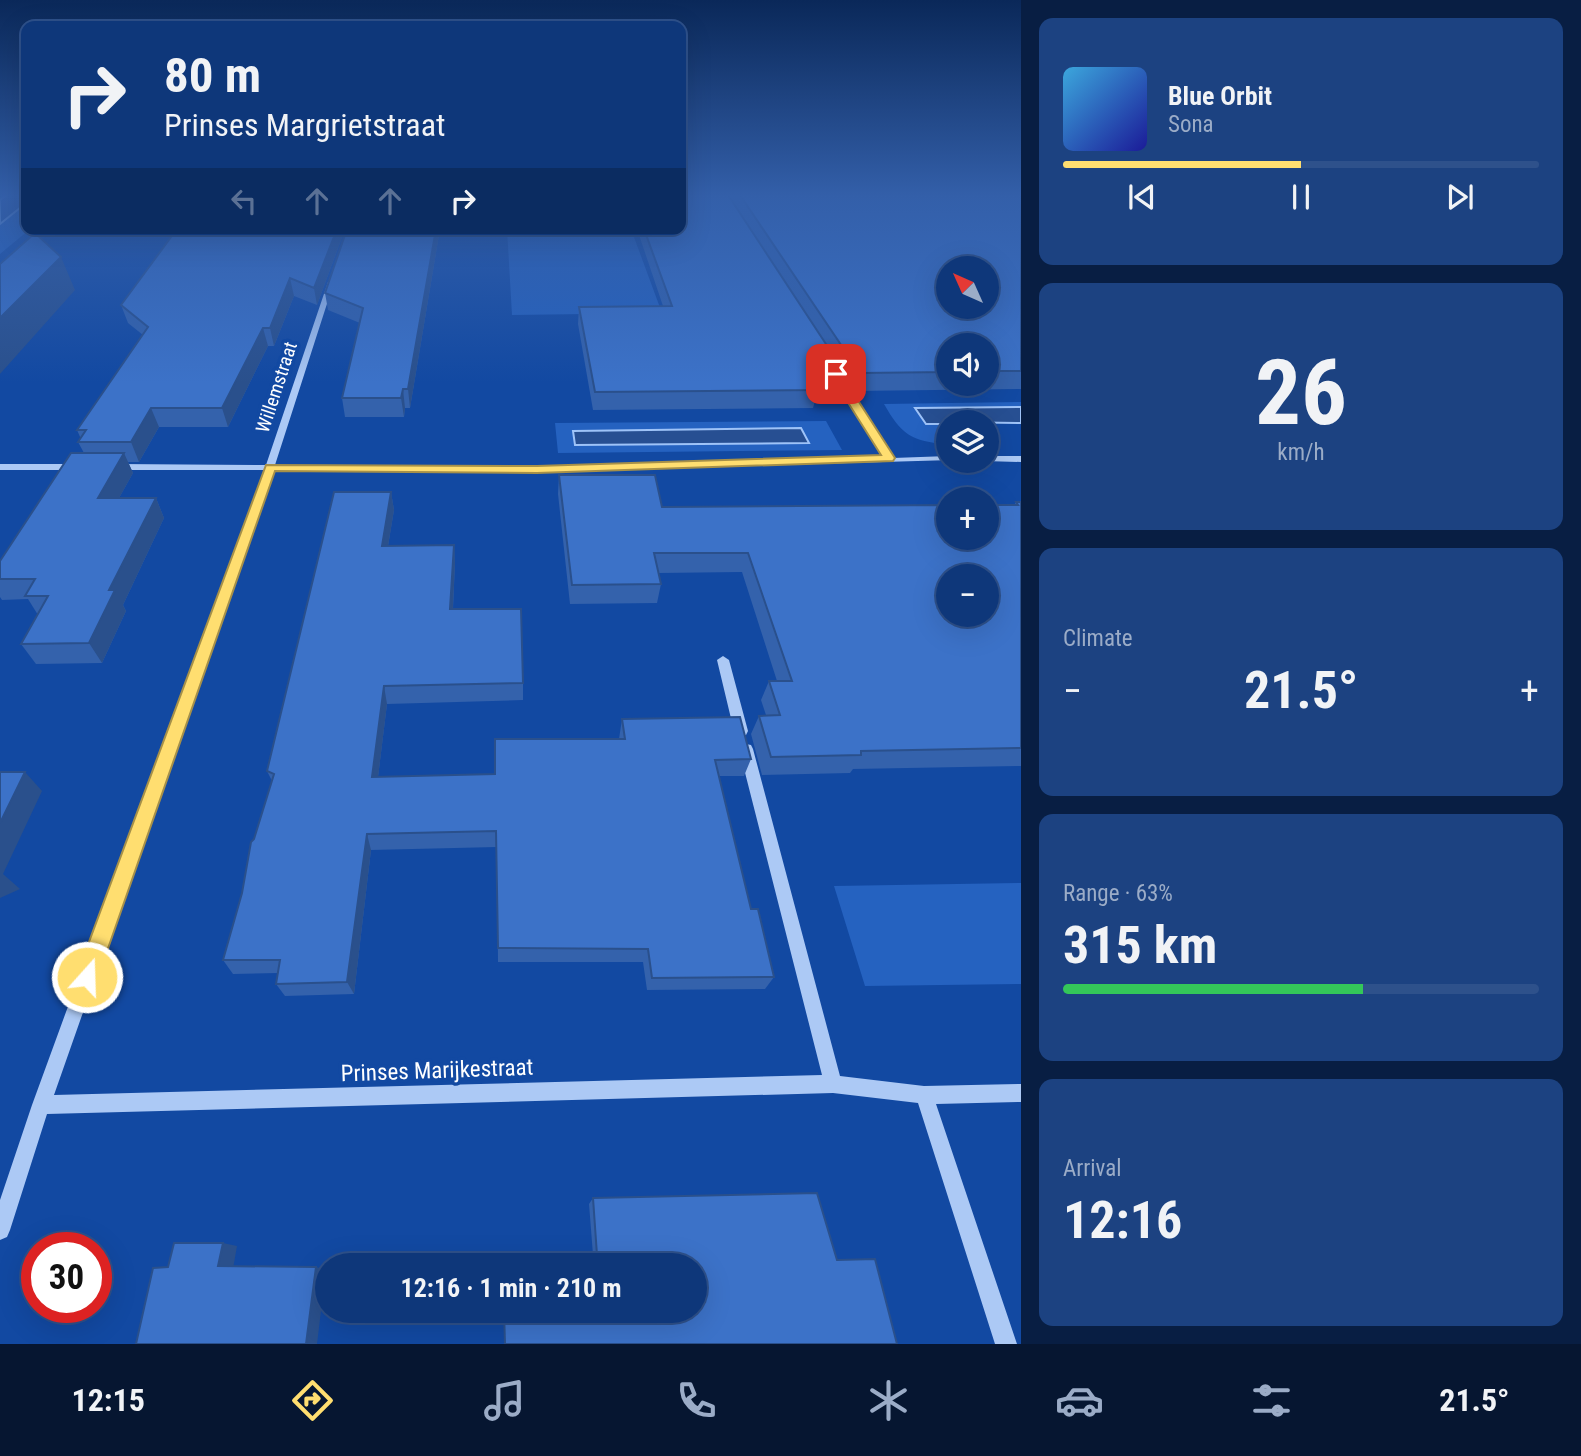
<!DOCTYPE html>
<html lang="en">
<head>
<meta charset="utf-8">
<style>
  body { margin:0; font-family:"Roboto Condensed",sans-serif; background:#1c4281; color:#f1f3f6; height:100vh; display:flex; flex-direction:column; font-size:26px; white-space:nowrap }
  * { box-sizing:border-box; margin:0 }
  p { font-size:23px; color:#9bacc7 }
  .icon { flex:none; width:38px; height:38px; fill:none; stroke:currentColor; stroke-width:2; stroke-linecap:round; stroke-linejoin:round }
  .map { position:relative; flex:1; overflow:hidden }
  .details { display:flex; flex-direction:column; gap:18px; padding:18px; background:#081e43; width:560px }
  .details>* { flex:none }
  .guide { position:absolute; left:21px; top:21px; width:665px; height:214px; border-radius:14px; box-shadow:0 7px 28px #0002,0 0 0 2px #2e518b; background:#0e377a; color:#f1f3f6; overflow:hidden }
  .needle { width:46px; rotate:315deg }
  .controls { position:absolute; left:936px; top:256px; display:grid; gap:14px }
  .controls a { display:grid; place-items:center; width:63px; height:63px; border-radius:50%; background:#0e377a; box-shadow:0 7px 28px #0002,0 0 0 2px #2e518b; font-size:35px }
  .speed { position:absolute; left:21px; top:1232px; display:flex; gap:14px; font-size:35px; font-weight:700; text-align:center }
  .speed>* { display:grid; place-content:center; width:91px; height:91px; border-radius:50%; background:#0e377a; box-shadow:0 7px 28px #0002,0 0 0 2px #2e518b; line-height:1 }
  .speed .limit { border:10px solid #d22; background:#fff; color:#111 }
  .pin { position:absolute; display:grid; place-items:center; width:60px; height:60px; color:#fff; margin:-30px; border-radius:14px; box-shadow:0 4px 10px #0006 }
  .me { position:absolute; width:77px; margin:-38px; rotate:20deg; stroke-linejoin:round; filter:drop-shadow(0 0 5px #0008) }
  .turn { display:flex; align-items:center; gap:24px; height:147px; padding:0 28px; font-size:32px }
  .turn .icon { width:91px; height:91px; stroke-width:2.5 }
  .turn b { display:block; font-size:49px; line-height:60px }
  .lanes { display:flex; align-items:center; height:66px; padding:0 28px; background:#0003; justify-content:center; gap:35px; direction:ltr }
  .lanes .off { opacity:.35 }
  .big { font-size:52px; font-weight:700; line-height:1.1 }
  .details .card { flex:1; display:flex; flex-direction:column; justify-content:center; gap:10px; min-width:0; padding:0 24px; border-radius:14px; background:#1c4281 }
  .details .dial { align-items:center; gap:0 }
  .dial b { font-size:91px; line-height:1 }
  .song { display:flex; align-items:center; gap:21px }
  .cover { width:84px; height:84px; border-radius:10px; background:linear-gradient(135deg,hsl(200 70% 55%),hsl(240 70% 35%)) }
  .played { height:7px; border-radius:4px; background:linear-gradient(90deg,#ffde70 50%,#2e518b 50%) }
  .keys { display:flex; justify-content:space-around; direction:ltr }
  .heat { display:flex; justify-content:space-between; align-items:center; font-size:38px; direction:ltr }
  .charge { height:10px; border-radius:5px; background:linear-gradient(90deg,#34c759 63%,#2e518b 0) }
  .trip { position:absolute; left:315px; top:1253px; width:392px; height:70px; border-radius:35px; background:#0e377a; box-shadow:0 7px 28px #0002,0 0 0 2px #2e518b; font-weight:700; line-height:70px; text-align:center }
  .tab-bar { display:flex; height:112px; justify-content:space-around; align-items:center; background:#061631; color:#9bacc7 }
  .tab-bar .icon { width:49px; height:49px }
  .tab-bar .selected { color:#ffde70 }
  .tab-bar b { font-size:32px; color:#f1f3f6 }
  main { display:flex; flex:1; min-height:0 }
  .map>svg:first-child { display:block }
  .green { fill:#2562c0 }
  .water { fill:#274f92; stroke:#9ec3f8; stroke-width:2 }
  .lines { fill:none; stroke-linecap:round; stroke-linejoin:round }
  .minor { fill:#acc9f5; fill-rule:evenodd }
  .wall { fill:#3462ac; fill-rule:evenodd }
  .shaded-wall { fill:#2a508c }
  .building { fill:#3c72c8; stroke:#2a508c; stroke-width:2; fill-rule:evenodd }
  .route { fill:#ffde70; stroke:#a69049; stroke-width:2 }
  .labels { text-anchor:middle; stroke-width:7; stroke-linejoin:round; paint-order:stroke }
  .street-label { font-size:19px; fill:#fff; stroke:#1249a2 }
  .near-street-label { font-size:23px; fill:#fff; stroke:#1249a2 }
</style>
</head>
<body>
<main>
<div class="map">
<svg width="1021" height="1344" viewBox="0 0 1021 1344">
  <rect width="100%" height="100%" fill="#1249a2"/>
  <path class="green" d="M26 203V229H30L0 254V224Z
    M507 229H631L662 313 512 315Z
    M1021 402V407L915 408 926 424H948V432H938L945 444C911 441 901 434 884 404Z
    M826 421 842 450 558 453 555 423Z
    M1021 883V984L865 986 834 886Z"/>
  <path class="water" d="M7 195H26V203L0 224V200Z
    M1021 407V423L948 422V424H926L915 408Z
    M801 428 809 443 575 445 573 431Z"/>
  <g class="lines">
    <path class="minor" d="M42 229H49L28 248H24V246Z
      M331 280 334 282 275 465 537 466 884 458 829 370 833 368 837 370 893 458 948 456V460H952L537 472 273 471 54 1095 822 1075 739 749 741 745 746 744 751 745 753 749 840 1076 924 1086 1021 1084V1102L936 1104 1017 1344H995L918 1103 833 1093 47 1114 10 1230 7 1237 0 1240V1200L32 1105 264 470H116L111 467 116 464 266 465 328 282Z
      M987 456H1021V462L984 461 987 460Z
      M0 464H77L82 467 77 470H0Z
      M723 656 729 660 748 731 746 735 741 736 736 735 734 731 717 660Z"/>
  </g>
  <path class="wall" d="M728 195H1021V389L853 391 844 376 839 391H818L813 408 593 410 578 324 579 307 663 306 637 229H681ZM948 345H987V383H948Z
    M177 229H345L317 305 294 296 274 346H268L228 427H159L139 462H128L133 473 119 498H156L164 518 123 605 126 611 102 663 36 664 21 644 38 615 28 599 2 600 0 597V561L84 453 78 442 81 439 77 430 143 335 128 323 121 305Z
    M347 229H440L410 408H405L404 417H345L342 398 360 323 328 310 325 293Z
    M559 475 662 507 1014 505 1016 502H1021V766L853 769 850 773 762 775 751 734 759 716 766 715 761 700 769 681H777L742 572 658 573 661 584 657 603 570 604 558 494Z
    M391 492 394 510 388 546 454 545 455 563 453 609 523 683V700L387 704 378 777 495 774 619 739 622 719 751 759 744 776H719L751 909 774 977 765 989 647 990 643 962H498L497 847 371 850 354 994 285 996 276 984 278 973 233 974 223 960 242 893 254 839 272 781 267 771Z
    M593 1198 837 1260 897 1344 593 1255 589 1204Z"/>
  <path class="shaded-wall" d="M337 229H345L317 305 314 288Z
    M436 229H440L410 408 408 389Z
    M61 257 75 290 0 374V318Z
    M290 278 294 296 274 346 270 328Z
    M263 328 268 346 228 427 222 408Z
    M403 389 405 408 404 417 401 398Z
    M151 408 159 427 139 462 131 442Z
    M124 453 133 473 108 518 98 498Z
    M391 492 394 510 385 564 382 546Z
    M156 498 164 518 123 605 126 611 102 663 89 643 109 590Z
    M454 545 455 563 452 627 450 609Z
    M384 686 387 704 376 794 372 777Z
    M25 772 42 791 3 874 20 889 0 898V823Z
    M367 834 371 850 354 994 347 982Z
    M223 1243 237 1246 233 1269 218 1266Z
    M316 1267 326 1270 317 1344H306Z"/>
  <path class="building" d="M681 195H728L845 373H809L819 390 595 392 579 307 672 306 644 229H681Z
    M740 195H1021V371H987V345H948V372L860 373ZM948 268H987V306H948Z
    M177 229H337L314 288 290 278 270 328H263L222 408H151L131 442H78L86 430H77L148 327 121 305Z
    M347 229H436L408 389H403L401 398H342L363 308 325 293Z
    M35 233 61 257 0 318V264Z
    M71 453H124L98 498H156L109 590H115L89 643 21 644 48 596H25L35 579H0V561Z
    M559 475H655L662 507 948 505V537H987V505H1018L1016 502H1021V748L861 751V755L771 757 759 716 780 715 769 681H792L748 553H654L661 584 572 585ZM948 576H987V614H948Z
    M334 492H391L382 546 454 545 450 609H521L523 683 384 686 372 777 495 774V739H625L622 719 740 717 751 759 715 760 751 909H758L774 977 652 978 648 949 498 948 496 831 367 834 347 982 276 984 280 960H223L242 893 251 842 254 839 274 774 267 771Z
    M0 772H25L0 823Z
    M817 1193 837 1260 875 1259 897 1344H505L504 1311H695V1265H504V1257L597 1255 593 1198Z
    M174 1243H223L218 1266 316 1267 306 1344H136L153 1268 168 1267Z"/>
  <linearGradient id="sky" x2="0" y2="1"><stop stop-color="#0a2859"/><stop offset="0.51" stop-color="#335fa9"/><stop offset="1" stop-color="#335fa9" stop-opacity="0"/></linearGradient>
  <rect width="1021" height="383" fill="url(#sky)"/>
  <path class="route" d="M836 371 841 374 895 458 893 461 537 473 275 471 98 977 95 985 87 988 79 985 76 977 266 465 537 466 881 455 830 374Z"/>
  <g class="labels">
    <g class="street-label">
      <text transform="translate(276 387) rotate(-72)" y="7">Willemstraat</text>
    </g>
    <g class="near-street-label">
      <text transform="translate(437 1070) rotate(-2)" y="8">Prinses Marijkestraat</text>
    </g>
  </g>
</svg>
<div class="controls">
<a><svg class="needle" viewBox="-14 -14 28 28"><path d="M0-13l5 13h-10z" fill="#e53935"/><path d="M0 13l5-13h-10z" fill="#9bacc7"/></svg></a>
<a><svg class="icon" aria-label="sound" viewBox="0 0 24 24"><path d="M4 9h4l5-4v14l-5-4H4zM17 9q2 3 0 6"/></svg></a>
<a><svg class="icon" aria-label="layers" viewBox="0 0 24 24"><path d="M12 4l9 5-9 5-9-5zM3 14l9 5 9-5"/></svg></a>
<a>+</a>
<a>−</a>
</div>
<div class="speed"><div class="limit">30</div></div>
<div class="pin" style="left:836px;top:374px;background:#d93025"><svg class="icon" aria-label="arrive" viewBox="0 0 24 24"><path d="M6 21V4h12l-3 4 3 4H6"/></svg></div>
<svg class="me" style="left:87px;top:977px" viewBox="-20 -20 40 40"><circle r="17" fill="#ffde70" stroke="#fff" stroke-width="3"/><path d="M0-11L8 9 0 5-8 9z" fill="#fff"/></svg>
<div class="trip">12:16 · 1 min · 210 m</div>
<div class="guide">
<div class="turn"><svg class="icon" aria-label="right" viewBox="0 0 24 24"><path d="M7 20v-9h11M14 6l5 5-5 5"/></svg><div><b>80 m</b>Prinses Margrietstraat</div></div>
<div class="lanes"><svg class="icon off" aria-label="left" viewBox="0 0 24 24"><path d="M17 20v-9H6M10 6l-5 5 5 5"/></svg><svg class="icon off" aria-label="ahead" viewBox="0 0 24 24"><path d="M12 20V5M6 11l6-6 6 6"/></svg><svg class="icon off" aria-label="ahead" viewBox="0 0 24 24"><path d="M12 20V5M6 11l6-6 6 6"/></svg><svg class="icon" aria-label="right" viewBox="0 0 24 24"><path d="M7 20v-9h11M14 6l5 5-5 5"/></svg></div>
</div>
</div>
<section class="details">
<div class="card">
<div class="song"><i class="cover"></i><div><b>Blue Orbit</b><p>Sona</p></div></div>
<div class="played"></div>
<div class="keys"><svg class="icon" aria-label="previous" viewBox="0 0 24 24"><path d="M18 5L8 12l10 7zM5 5v14"/></svg><svg class="icon" aria-label="pause" viewBox="0 0 24 24"><path d="M8 5v14M16 5v14"/></svg><svg class="icon" aria-label="next" viewBox="0 0 24 24"><path d="M6 5l10 7-10 7zM19 5v14"/></svg></div>
</div>
<div class="card dial"><b>26</b><p>km/h</p></div>
<div class="card"><p>Climate</p>
<div class="heat"><a>−</a><b class="big">21.5°</b><a>+</a></div>
</div>
<div class="card"><p>Range · 63%</p><b class="big">315 km</b><div class="charge"></div></div>
<div class="card"><p>Arrival</p><b class="big">12:16</b></div>
</section>
</main>
<nav class="tab-bar">
<b>12:15</b>
<svg class="icon selected" aria-label="directions" viewBox="0 0 24 24"><path d="M12 3l9 9-9 9-9-9zM9 14v-3h6M13 9l2 2-2 2"/></svg>
<svg class="icon" aria-label="music" viewBox="0 0 24 24"><path d="M9 18V5l10-2v13"/><circle cx="6" cy="18" r="3"/><circle cx="16" cy="16" r="3"/></svg>
<svg class="icon" aria-label="phone" viewBox="0 0 24 24"><path d="M5 4h4l2 5-3 2q2 4 5 5l2-3 5 2v4C11 20 4 13 5 4z"/></svg>
<svg class="icon" aria-label="climate" viewBox="0 0 24 24"><path d="M12 3v18M4 7l16 10M4 17L20 7"/></svg>
<svg class="icon" aria-label="car" viewBox="0 0 24 24"><path d="M5 17H2v-5l4-1 3-4h7l3 4 3 1v5h-3M9 17h6M6 11h13"/><circle cx="7" cy="17" r="2"/><circle cx="17" cy="17" r="2"/></svg>
<svg class="icon" aria-label="filters" viewBox="0 0 24 24"><path d="M4 7h16M4 17h16"/><circle cx="9" cy="7" r="2"/><circle cx="15" cy="17" r="2"/></svg>
<b>21.5°</b>
</nav>
</body>
</html>
